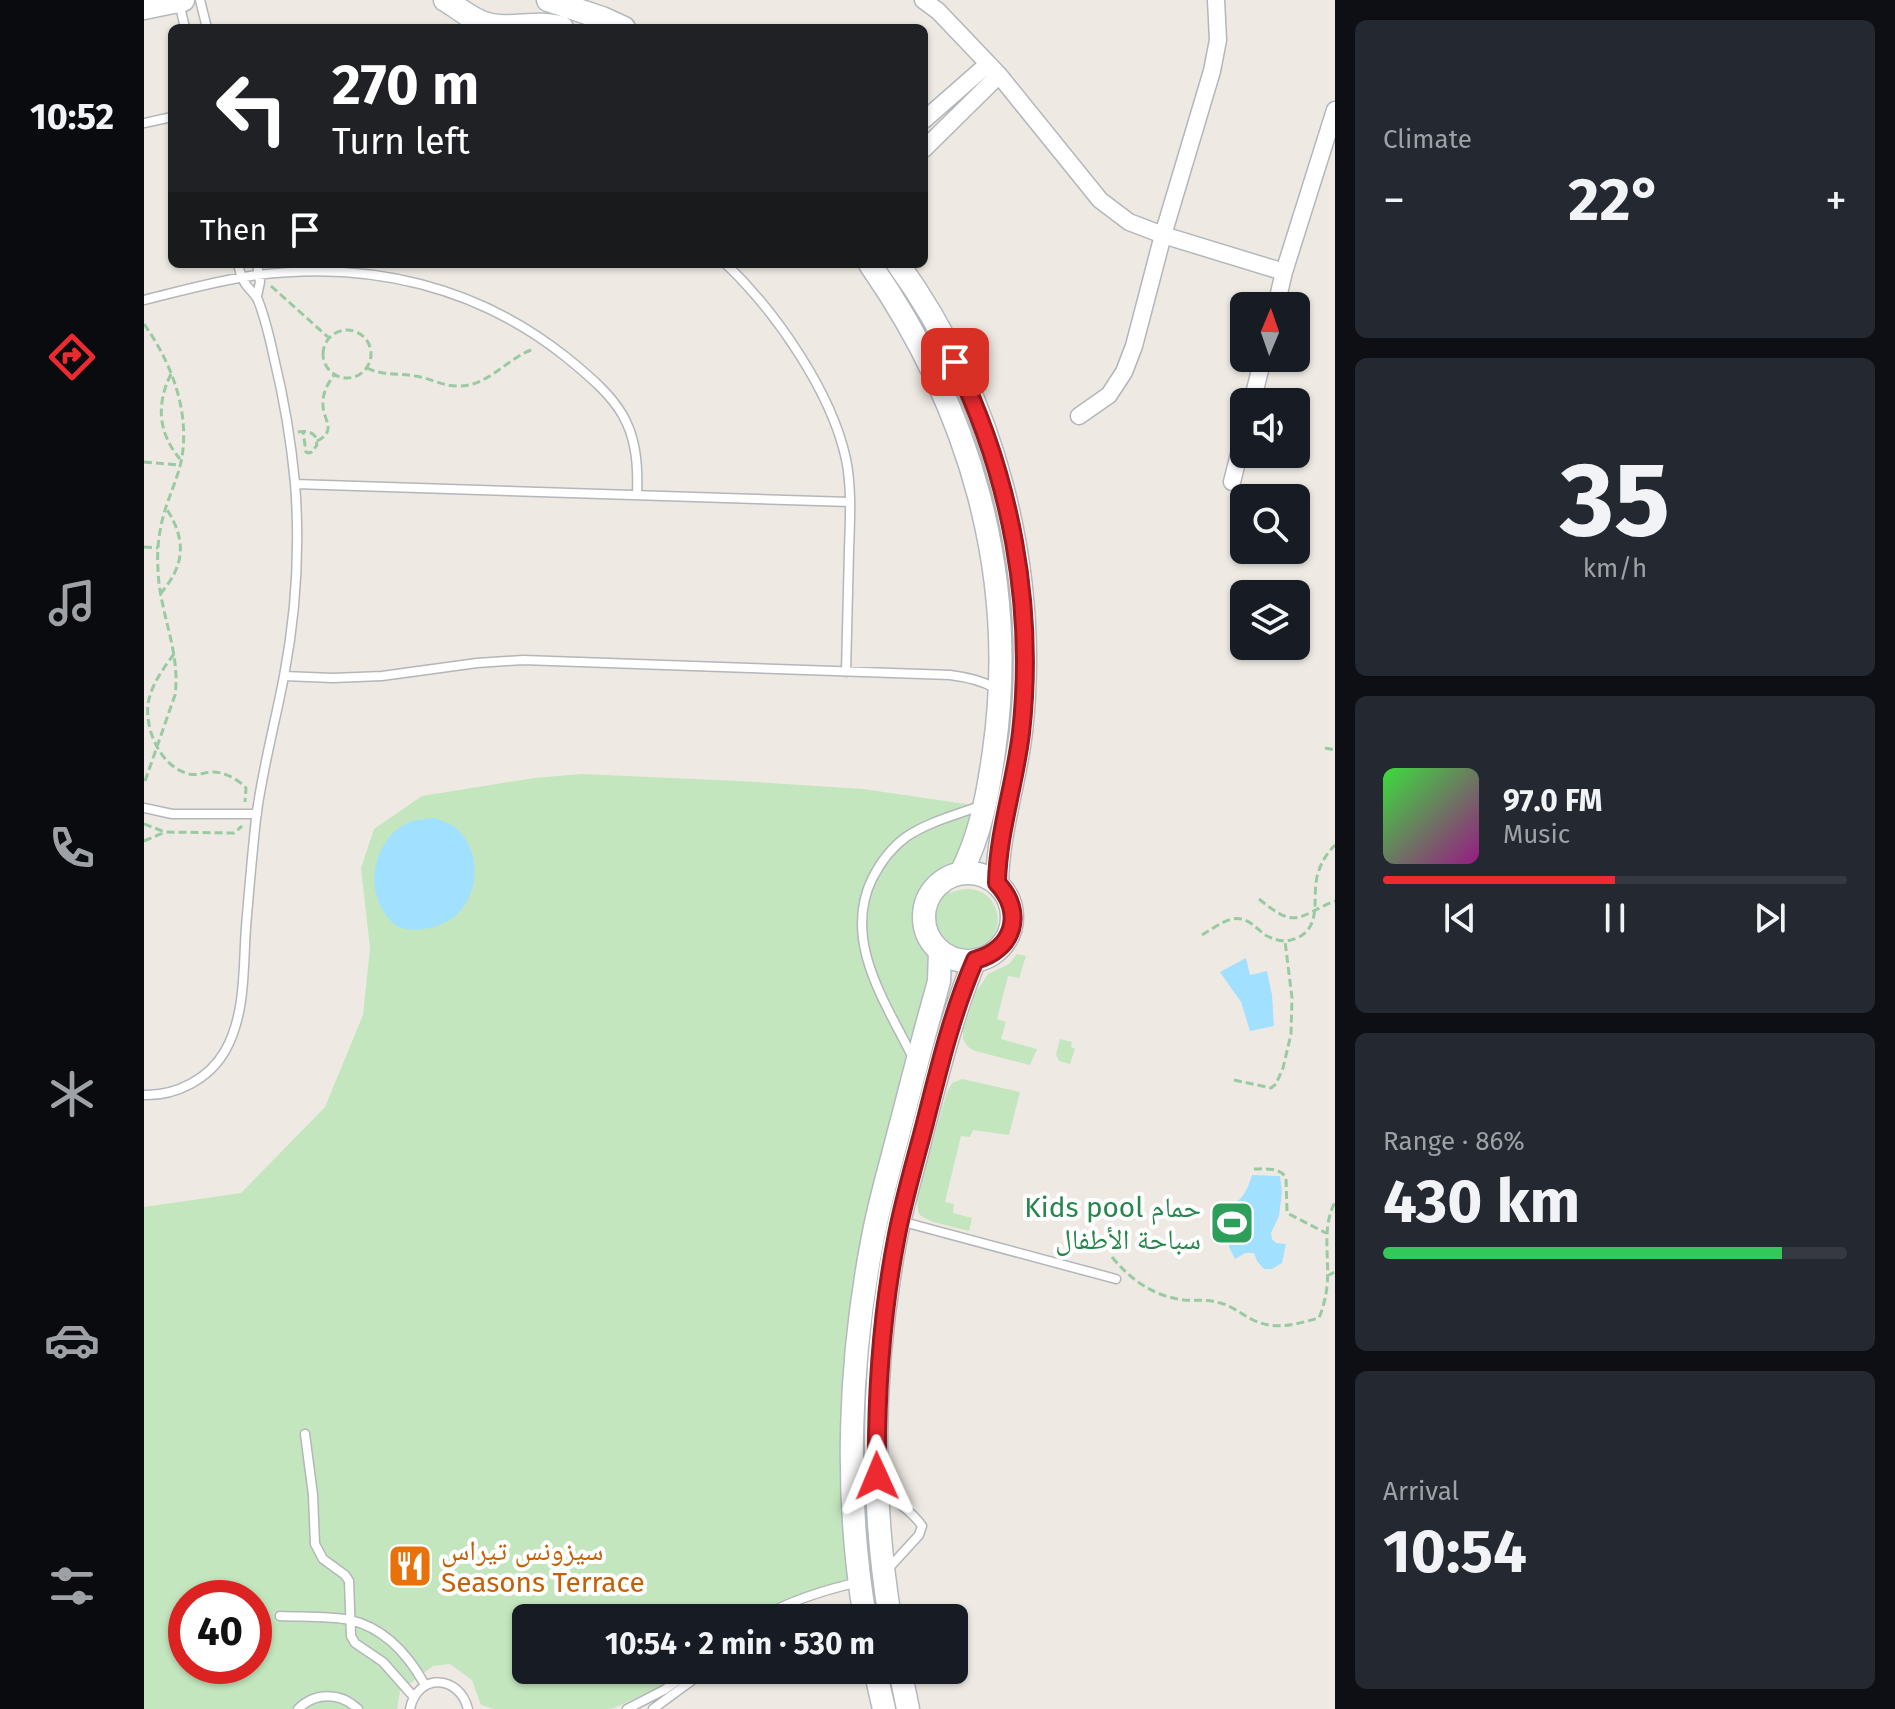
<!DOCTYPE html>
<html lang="en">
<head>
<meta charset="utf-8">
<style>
  body { margin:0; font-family:"Fira Sans","Noto Naskh Arabic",sans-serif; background:#242831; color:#f1f3f6; height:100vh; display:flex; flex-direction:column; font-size:30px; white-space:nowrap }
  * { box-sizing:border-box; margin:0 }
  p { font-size:26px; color:#9ea1a6 }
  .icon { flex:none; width:44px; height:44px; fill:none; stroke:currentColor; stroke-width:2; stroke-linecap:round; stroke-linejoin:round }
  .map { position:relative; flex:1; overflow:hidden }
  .sheet { display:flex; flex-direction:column; gap:20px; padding:20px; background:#0d0f14; width:560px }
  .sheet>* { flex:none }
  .banner { position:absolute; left:24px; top:24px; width:760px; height:244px; border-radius:12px; box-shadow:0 2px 6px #0004; background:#202124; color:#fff; overflow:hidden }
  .needle { width:52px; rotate:2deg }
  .fabs { position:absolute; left:1086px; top:292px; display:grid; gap:16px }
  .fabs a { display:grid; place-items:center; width:80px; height:80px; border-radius:12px; background:#171b24; box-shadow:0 2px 6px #0004; font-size:40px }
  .speed { position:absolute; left:24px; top:1580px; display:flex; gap:16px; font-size:40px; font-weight:700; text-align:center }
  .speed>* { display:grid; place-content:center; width:104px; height:104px; border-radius:50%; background:#171b24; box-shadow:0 2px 6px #0004; line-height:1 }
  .speed .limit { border:12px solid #d22; background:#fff; color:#111 }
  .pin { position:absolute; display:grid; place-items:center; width:68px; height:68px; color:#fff; margin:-34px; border-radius:16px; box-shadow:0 4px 12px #0006 }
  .me { position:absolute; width:88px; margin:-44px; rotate:359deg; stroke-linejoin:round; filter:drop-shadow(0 0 6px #0008) }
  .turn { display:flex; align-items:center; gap:28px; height:168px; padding:0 32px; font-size:36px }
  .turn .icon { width:104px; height:104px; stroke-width:2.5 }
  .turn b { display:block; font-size:56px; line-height:68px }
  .then { display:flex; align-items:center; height:76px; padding:0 32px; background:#0003; gap:16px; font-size:30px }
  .big { font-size:60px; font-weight:700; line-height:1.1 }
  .sheet .tile { flex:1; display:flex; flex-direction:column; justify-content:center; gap:12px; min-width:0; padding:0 28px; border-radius:12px; background:#242831 }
  .sheet .dial { align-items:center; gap:0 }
  .dial b { font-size:104px; line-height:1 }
  .song { display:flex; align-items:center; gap:24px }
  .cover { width:96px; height:96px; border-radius:12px; background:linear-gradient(135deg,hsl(120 70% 55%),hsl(310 70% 35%)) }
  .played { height:8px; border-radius:4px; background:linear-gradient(90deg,#ed2a30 50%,#363941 50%) }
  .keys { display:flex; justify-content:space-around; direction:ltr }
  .heat { display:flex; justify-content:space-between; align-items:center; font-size:44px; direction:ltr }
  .charge { height:12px; border-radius:6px; background:linear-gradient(90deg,#34c759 86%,#363941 0) }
  .trip { position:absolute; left:368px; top:1604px; width:456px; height:80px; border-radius:12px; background:#171b24; box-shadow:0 2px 6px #0004; font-weight:700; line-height:80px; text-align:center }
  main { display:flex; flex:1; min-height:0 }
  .tabs { display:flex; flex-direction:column; width:144px; justify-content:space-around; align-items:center; background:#090b0e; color:#9ea1a6 }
  .tabs .icon { width:56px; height:56px }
  .tabs .active { color:#ed2a30 }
  .tabs b { font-size:36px; color:#f1f3f6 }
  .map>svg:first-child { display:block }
  .green { fill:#c3e6be; fill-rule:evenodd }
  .water { fill:#a2e0ff }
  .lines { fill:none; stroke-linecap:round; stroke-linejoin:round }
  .lane-casing { stroke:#b3b6ba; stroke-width:11 }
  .street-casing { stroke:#b3b6ba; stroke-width:19 }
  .secondary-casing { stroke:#b4b9bd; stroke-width:25 }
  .path { stroke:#99caa2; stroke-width:3; stroke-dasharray:8 4; stroke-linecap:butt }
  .lane { stroke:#fff; stroke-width:8 }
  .street { stroke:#fff; stroke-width:16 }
  .secondary { stroke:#fff; stroke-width:22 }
  .route-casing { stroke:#9a1b1f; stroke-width:20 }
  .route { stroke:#ed2a30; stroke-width:14 }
  .labels { text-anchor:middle; stroke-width:8; stroke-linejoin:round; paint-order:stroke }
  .leisure-label { font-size:28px; fill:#27864d; stroke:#fff; text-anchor:end }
  .food-label { font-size:28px; fill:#c56008; stroke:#fff; text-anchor:start }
</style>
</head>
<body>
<main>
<nav class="tabs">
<b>10:52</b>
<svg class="icon active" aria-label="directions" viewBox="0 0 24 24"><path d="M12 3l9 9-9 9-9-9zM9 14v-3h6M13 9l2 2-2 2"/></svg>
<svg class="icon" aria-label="music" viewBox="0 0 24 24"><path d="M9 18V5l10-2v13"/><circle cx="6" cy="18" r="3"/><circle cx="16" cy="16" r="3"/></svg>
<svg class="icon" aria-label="phone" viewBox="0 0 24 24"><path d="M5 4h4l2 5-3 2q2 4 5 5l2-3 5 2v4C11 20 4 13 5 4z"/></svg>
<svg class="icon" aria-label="climate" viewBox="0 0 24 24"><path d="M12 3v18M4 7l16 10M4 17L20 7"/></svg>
<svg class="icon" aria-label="car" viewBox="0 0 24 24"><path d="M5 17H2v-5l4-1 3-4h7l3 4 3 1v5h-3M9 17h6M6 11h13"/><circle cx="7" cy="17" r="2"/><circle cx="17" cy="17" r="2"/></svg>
<svg class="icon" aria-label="filters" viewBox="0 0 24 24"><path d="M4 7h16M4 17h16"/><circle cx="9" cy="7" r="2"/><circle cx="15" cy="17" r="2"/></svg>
</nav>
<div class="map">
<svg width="1191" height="1709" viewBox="0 0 1191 1709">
  <rect width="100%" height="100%" fill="#eeeae3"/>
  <path class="green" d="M438 774 595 781 719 789 829 805 806 893C855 872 873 940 828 948 814 951 804 943 796 933L724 1210 698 1381 704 1582 617 1618H382V1670H542L526 1682 470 1708 463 1709H350L337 1705 328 1680 306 1664 289 1666 256 1691 253 1709H0V1207L97 1193 181 1107 219 1015 226 948 217 868 230 829 278 796 390 778ZM42 1598H110V1666H42Z
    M873 954 882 956 875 978 864 976 853 1019 862 1022 857 1039 893 1049 886 1065 831 1051 824 1047 819 1039V1031L832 992 844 974 865 964Z
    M916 1039 928 1042 927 1047 931 1049 926 1064 915 1061 912 1054Z
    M818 1079 876 1092 865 1135 829 1130 826 1137 817 1136 801 1202 810 1204 809 1213 828 1218 825 1231 789 1222 777 1216 774 1212 773 1196 803 1092 808 1083Z"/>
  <path class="water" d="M291 818C298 821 308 824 313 829 338 852 336 895 310 917 295 928 268 935 251 925 243 919 238 909 234 900 223 872 238 832 266 822 274 819 283 819 291 818Z
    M1102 958 1106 975 1123 971 1128 995 1130 1026 1106 1031 1097 1002 1076 972Z
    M1108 1175 1136 1176 1138 1192 1135 1216 1127 1233 1128 1239 1132 1243 1142 1244 1138 1263 1128 1269H1120L1113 1261 1110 1253H1101L1091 1259 1085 1247V1240C1075 1231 1071 1222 1069 1209 1092 1208 1102 1197 1108 1175Z"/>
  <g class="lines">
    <g class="lane-casing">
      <path id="lane" d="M56 0 63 28
        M35 2 41 28
        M0 123 28 117
        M582 264C632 312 687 391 702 459 708 489 706 520 705 550 704 591 703 631 702 672
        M113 296 116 282 113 264
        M0 300C37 291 75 280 113 275 226 261 333 286 422 357 476 401 496 423 493 495
        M151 484 706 502
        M140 676 189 678 238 676 333 663 379 660 806 675C822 677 837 680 851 688
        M0 808 28 814H113
        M769 1058C742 1003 698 941 728 879 736 863 747 848 762 837 784 822 812 815 836 806
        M0 1095C32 1096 65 1079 81 1051 102 1014 99 968 102 927 105 891 108 855 112 819 118 770 131 724 140 676 152 613 156 547 151 483 147 441 140 399 130 358 126 339 121 318 114 300 111 294 107 291 103 286 97 279 96 272 94 264
        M756 1221 972 1279
        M161 1434 169 1495 171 1544 179 1559 201 1575 205 1581 207 1636 211 1643 239 1662 269 1696
        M738 1486C749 1502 768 1510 778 1526L775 1535 743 1570
        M136 1616C157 1617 187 1616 206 1620 241 1628 265 1656 281 1685
        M616 1618C647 1600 680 1590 715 1582
        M653 1618 673 1613 719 1608
        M154 1709C171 1692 196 1692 214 1709
        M266 1709C273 1673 315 1674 324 1709
        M483 1709 520 1690 549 1670
        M509 1709 562 1670"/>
    </g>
    <g class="street-casing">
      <path id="street" d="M779 0 794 11 855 75 956 200 985 222 1019 235 1140 272
        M780 120 844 64
        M780 149 855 75
        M1132 306 1140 272 1191 110
        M1108 402 1119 358
        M935 416 965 395 980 372 990 346 1019 235 1068 71 1074 40 1072 0
        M1088 482 1100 434"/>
    </g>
    <g class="secondary-casing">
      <path id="secondary" d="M301 0C315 8 325 18 340 23 366 32 392 19 418 28
        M404 0 458 18 480 28
        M0 8 39 0
        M726 264C826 408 875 575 850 751 844 793 837 834 817 873
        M754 264C850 397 895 569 877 732 871 783 854 831 853 883
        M780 917a44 44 0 1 1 88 0a44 44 0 1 1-88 0Z
        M721 1618C700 1493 705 1361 729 1237 735 1205 744 1174 752 1143 765 1094 777 1045 791 996L795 981 796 951
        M746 1618C726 1494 728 1365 751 1242 758 1204 770 1167 779 1129 794 1072 808 1015 831 960
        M731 1670 740 1709
        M756 1670 764 1709"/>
    </g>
    <path class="path" d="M127 286 184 337
      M0 324C28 363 47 414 37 462 32 484 21 504 17 526 14 540 13 555 14 569 15 612 37 652 31 695L0 784
      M179 354a24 24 0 1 1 48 0a24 24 0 1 1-48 0Z
      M223 368C239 376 254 373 271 376 286 378 298 386 313 386 345 387 362 358 390 349
      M27 374C12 404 14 433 36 459
      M154 432C161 431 166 431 171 436L173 445 168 452 164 453 162 452 159 431
      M173 441C193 431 180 421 179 406 178 393 184 383 191 374
      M0 462 36 465
      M0 547 14 548
      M16 594C41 566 43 540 22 508
      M30 654C19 669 7 685 4 704 1 731 17 767 45 774 54 776 61 772 69 772 81 772 95 780 102 788L101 802
      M1181 748 1191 750
      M0 824 21 832 90 833 98 826
      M0 841 21 832
      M1115 899C1153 930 1152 917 1191 901
      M1058 935C1072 927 1087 913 1103 921 1111 925 1116 932 1123 936 1133 941 1143 943 1153 938 1178 927 1168 898 1173 877 1176 864 1182 854 1191 845
      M1090 1080 1127 1088 1132 1084 1139 1068 1147 1034 1148 998 1141 941
      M1110 1169C1121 1169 1136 1167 1142 1178L1143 1211 1145 1214 1182 1233
      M968 1257C987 1280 1009 1296 1040 1300 1052 1301 1064 1299 1076 1303 1089 1306 1098 1315 1109 1320 1132 1331 1152 1324 1175 1318 1179 1308 1182 1297 1183 1286 1186 1257 1177 1229 1191 1202
      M1183 1276 1191 1272"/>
    <use href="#lane" class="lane"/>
    <use href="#street" class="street"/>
    <use href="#secondary" class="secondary"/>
  </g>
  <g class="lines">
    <g class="route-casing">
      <path id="route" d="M733 1476C732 1397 737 1318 752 1240 759 1201 771 1162 781 1123 795 1068 808 1013 831 960 870 950 881 912 853 883 854 832 871 784 877 733 891 606 867 477 811 362"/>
    </g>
    <use href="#route" class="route"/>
  </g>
  <defs>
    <g id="stadium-square" transform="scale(2.3)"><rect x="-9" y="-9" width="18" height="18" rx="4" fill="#2e9e5b" stroke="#fff"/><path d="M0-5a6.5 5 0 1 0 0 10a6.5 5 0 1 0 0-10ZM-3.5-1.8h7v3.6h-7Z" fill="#fff"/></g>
    <g id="restaurant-square" transform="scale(2.3)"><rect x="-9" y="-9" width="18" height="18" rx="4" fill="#e8710a" stroke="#fff"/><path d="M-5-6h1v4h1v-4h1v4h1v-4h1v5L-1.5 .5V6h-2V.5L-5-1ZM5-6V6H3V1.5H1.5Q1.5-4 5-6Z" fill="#fff"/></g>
  </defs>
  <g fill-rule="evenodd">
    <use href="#stadium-square" x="1088" y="1223"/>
    <use href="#restaurant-square" x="266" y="1566"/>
  </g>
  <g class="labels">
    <g class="leisure-label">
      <text x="1057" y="1217">Kids pool حمام<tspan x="1057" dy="32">سباحة الأطفال</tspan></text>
    </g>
    <g class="food-label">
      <text x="297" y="1560">سيزونس تيراس<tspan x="297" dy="32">Seasons Terrace</tspan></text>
    </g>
  </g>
</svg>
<div class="fabs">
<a><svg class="needle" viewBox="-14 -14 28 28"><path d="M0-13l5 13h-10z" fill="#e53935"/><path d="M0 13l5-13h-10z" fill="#9ea1a6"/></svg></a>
<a><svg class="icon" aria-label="sound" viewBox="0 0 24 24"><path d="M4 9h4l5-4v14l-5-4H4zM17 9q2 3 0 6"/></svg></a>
<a><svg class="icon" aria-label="search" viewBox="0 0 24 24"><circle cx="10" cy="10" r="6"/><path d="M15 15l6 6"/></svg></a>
<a><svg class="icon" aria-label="layers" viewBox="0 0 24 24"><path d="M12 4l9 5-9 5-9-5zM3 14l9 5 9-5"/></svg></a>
</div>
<div class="speed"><div class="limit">40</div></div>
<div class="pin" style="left:811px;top:362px;background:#d93025"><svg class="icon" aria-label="arrive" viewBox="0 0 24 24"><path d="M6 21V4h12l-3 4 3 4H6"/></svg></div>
<svg class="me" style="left:733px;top:1476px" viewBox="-20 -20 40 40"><path d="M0-17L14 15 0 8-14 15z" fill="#ed2a30" stroke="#fff" stroke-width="4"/></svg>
<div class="trip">10:54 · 2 min · 530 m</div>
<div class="banner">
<div class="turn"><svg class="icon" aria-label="left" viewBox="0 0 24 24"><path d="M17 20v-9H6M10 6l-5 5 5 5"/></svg><div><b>270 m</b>Turn left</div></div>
<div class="then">Then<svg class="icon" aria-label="arrive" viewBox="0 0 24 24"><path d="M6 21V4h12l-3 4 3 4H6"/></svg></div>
</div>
</div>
<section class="sheet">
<div class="tile"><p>Climate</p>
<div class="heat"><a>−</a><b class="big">22°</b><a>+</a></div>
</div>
<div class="tile dial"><b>35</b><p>km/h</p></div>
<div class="tile">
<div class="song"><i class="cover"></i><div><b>97.0 FM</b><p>Music</p></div></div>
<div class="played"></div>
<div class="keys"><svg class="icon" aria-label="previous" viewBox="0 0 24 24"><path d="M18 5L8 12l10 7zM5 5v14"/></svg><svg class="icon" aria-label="pause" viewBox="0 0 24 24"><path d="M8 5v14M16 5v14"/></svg><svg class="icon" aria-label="next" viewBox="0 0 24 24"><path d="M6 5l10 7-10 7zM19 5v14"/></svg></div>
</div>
<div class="tile"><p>Range · 86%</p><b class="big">430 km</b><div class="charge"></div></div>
<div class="tile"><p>Arrival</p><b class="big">10:54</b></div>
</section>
</main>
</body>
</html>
